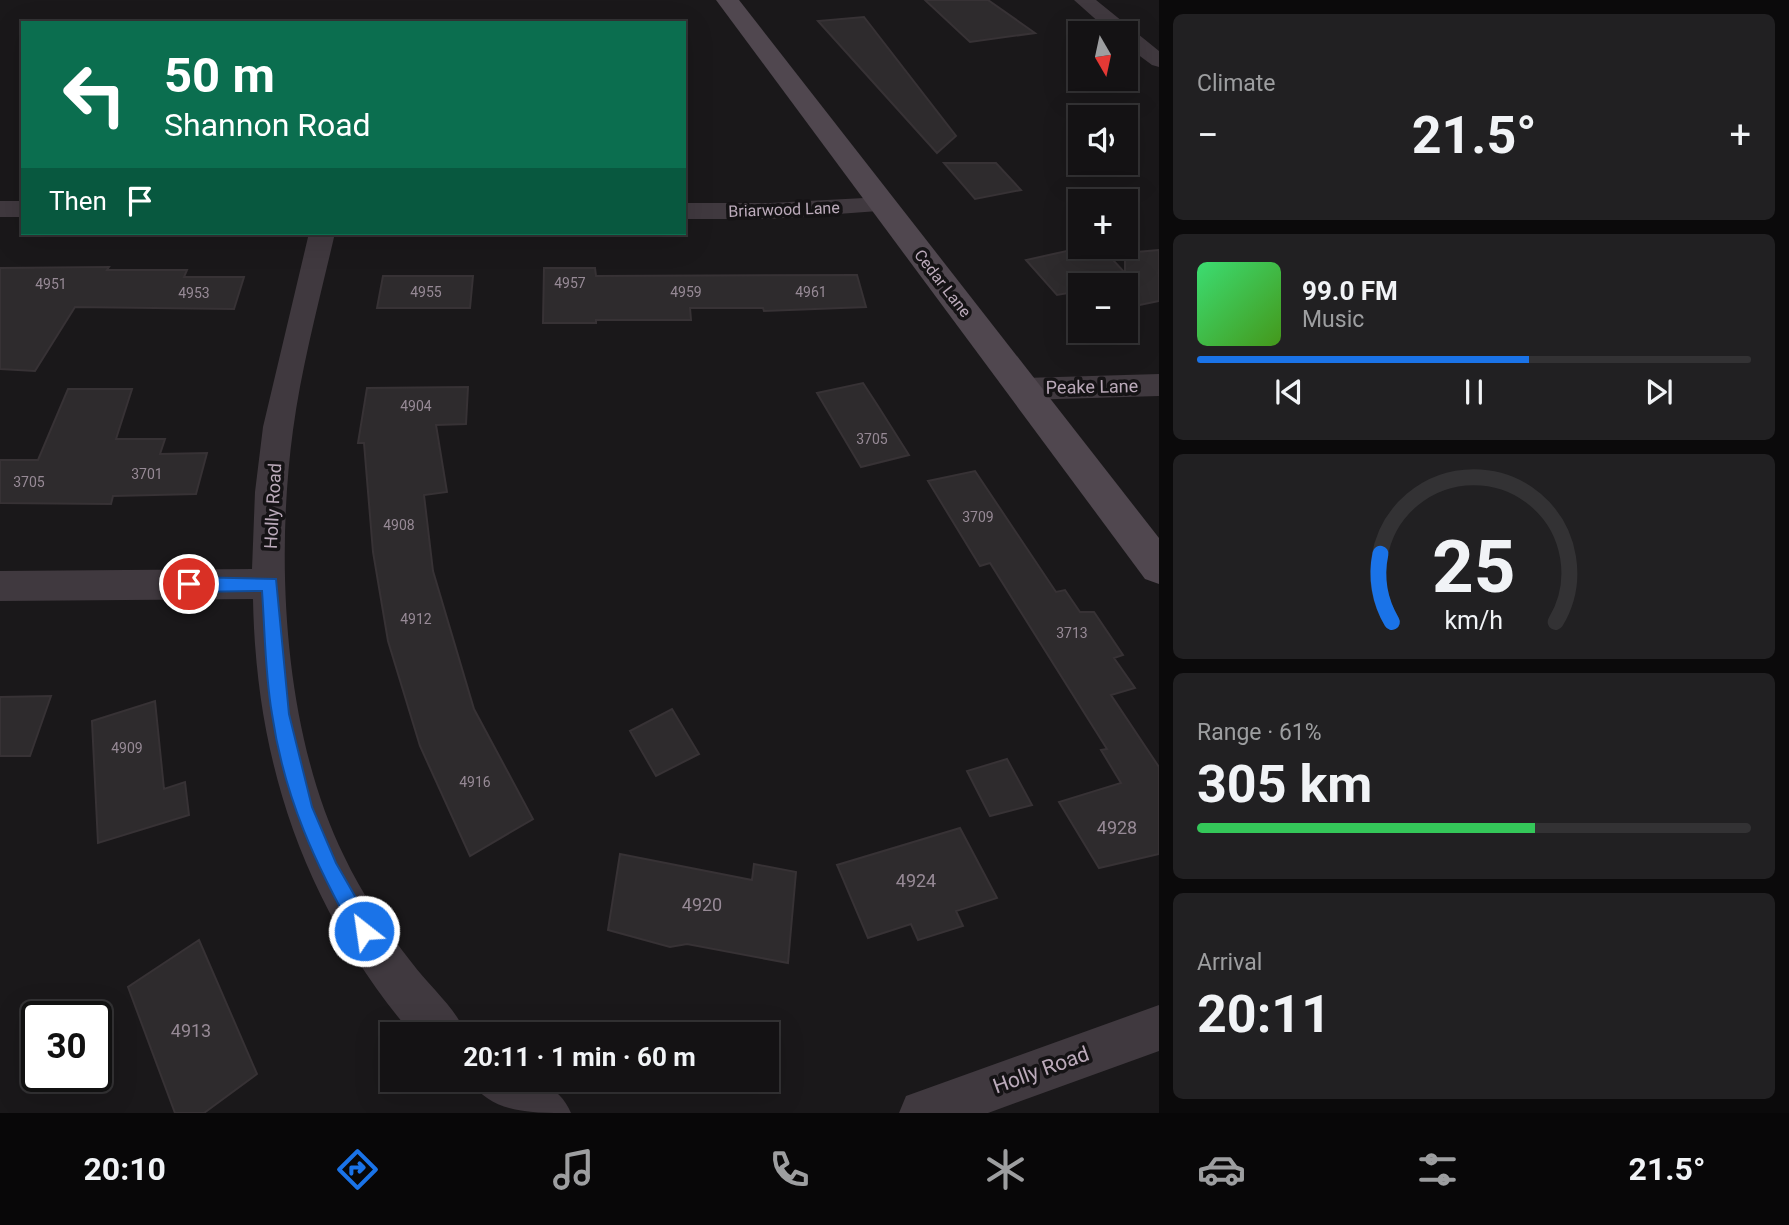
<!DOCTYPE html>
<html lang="en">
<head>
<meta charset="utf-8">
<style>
  body { margin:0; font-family:Roboto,sans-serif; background:#212022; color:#f1f3f6; height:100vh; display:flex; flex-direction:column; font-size:26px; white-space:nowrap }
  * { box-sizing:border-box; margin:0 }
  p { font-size:23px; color:#9d9ea0 }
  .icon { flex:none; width:38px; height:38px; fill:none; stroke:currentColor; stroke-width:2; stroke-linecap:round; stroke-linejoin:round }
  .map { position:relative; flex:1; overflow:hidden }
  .details { display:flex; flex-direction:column; gap:14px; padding:14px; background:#0b0a0b; width:630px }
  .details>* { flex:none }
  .guide { position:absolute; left:21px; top:21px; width:665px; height:214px; border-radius:0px; box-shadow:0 7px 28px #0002,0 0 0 2px #333234; background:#0b6e4f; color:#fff; overflow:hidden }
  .needle { width:46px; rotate:171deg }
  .buttons { position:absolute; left:1068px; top:21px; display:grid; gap:14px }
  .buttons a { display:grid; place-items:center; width:70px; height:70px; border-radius:0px; background:#141214; box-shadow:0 7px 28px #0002,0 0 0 2px #333234; font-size:35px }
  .speed { position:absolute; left:21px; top:1001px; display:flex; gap:14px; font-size:35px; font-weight:700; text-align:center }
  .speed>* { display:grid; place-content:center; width:91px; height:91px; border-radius:50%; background:#141214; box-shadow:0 7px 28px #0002,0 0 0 2px #333234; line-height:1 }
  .speed .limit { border:4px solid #111; border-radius:10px; background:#fff; color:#111 }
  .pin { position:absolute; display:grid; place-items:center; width:60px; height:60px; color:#fff; margin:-30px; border:4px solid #fff; border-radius:50%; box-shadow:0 2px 7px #0007 }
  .me { position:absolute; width:77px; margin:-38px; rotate:330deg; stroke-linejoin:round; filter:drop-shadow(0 0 5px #0008) }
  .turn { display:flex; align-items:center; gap:24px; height:147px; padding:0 28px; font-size:32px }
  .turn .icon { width:91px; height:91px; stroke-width:2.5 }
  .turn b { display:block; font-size:49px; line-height:60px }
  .then { display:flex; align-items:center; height:66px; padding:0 28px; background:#0003; gap:14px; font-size:26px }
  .big { font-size:52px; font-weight:700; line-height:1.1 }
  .details .widget { flex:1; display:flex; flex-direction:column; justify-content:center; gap:10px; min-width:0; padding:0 24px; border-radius:10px; background:#212022 }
  .details .dial { align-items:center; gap:0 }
  .dial svg { height:182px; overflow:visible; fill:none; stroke:#333234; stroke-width:7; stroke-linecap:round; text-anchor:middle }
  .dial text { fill:#f1f3f6; stroke:none }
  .song { display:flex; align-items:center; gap:21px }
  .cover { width:84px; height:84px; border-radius:10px; background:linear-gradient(135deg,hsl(140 70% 55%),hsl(100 70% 35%)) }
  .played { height:7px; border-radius:4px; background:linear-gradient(90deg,#1a73e8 60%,#333234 60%) }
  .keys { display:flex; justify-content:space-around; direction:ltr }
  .heat { display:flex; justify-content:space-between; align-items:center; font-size:38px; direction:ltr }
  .charge { height:10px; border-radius:5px; background:linear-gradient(90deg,#34c759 61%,#333234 0) }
  .trip { position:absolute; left:380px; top:1022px; width:399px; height:70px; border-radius:0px; background:#141214; box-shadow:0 7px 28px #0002,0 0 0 2px #333234; font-weight:700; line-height:70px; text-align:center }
  .dock { display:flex; height:112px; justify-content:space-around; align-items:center; background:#080708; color:#9d9ea0 }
  .dock .icon { width:49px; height:49px }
  .dock .current { color:#1a73e8 }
  .dock b { font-size:32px; color:#f1f3f6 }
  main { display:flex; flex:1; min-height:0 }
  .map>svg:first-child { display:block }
  .building { fill:#2e2b2d; stroke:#373235; stroke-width:2 }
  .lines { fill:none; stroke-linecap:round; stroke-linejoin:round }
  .street { fill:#40393f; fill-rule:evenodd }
  .secondary { fill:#50474f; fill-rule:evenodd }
  .route { fill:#1a73e8; stroke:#114b97; stroke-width:2 }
  .labels { text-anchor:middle; stroke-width:7; stroke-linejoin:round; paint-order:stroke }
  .number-label { font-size:14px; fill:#978a96 }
  .far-street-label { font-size:16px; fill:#bbaaba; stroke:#151315 }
  .street-label { font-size:18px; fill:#bbaaba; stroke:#151315 }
  .near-number-label { font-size:18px; fill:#978a96 }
  .near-street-label { font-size:21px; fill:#bbaaba; stroke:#151315 }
</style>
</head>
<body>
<main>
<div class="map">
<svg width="1159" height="1113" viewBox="0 0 1159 1113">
  <rect width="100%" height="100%" fill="#1a181a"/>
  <path class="building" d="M925 0H988L1035 33 970 42Z
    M864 17 956 136 937 153 818 21Z
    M944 163H996L1021 190 975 199Z
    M1085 247H1101L1125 273V253L1159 250V301L1125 308V281L1104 285H1080V291L1057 295 1026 260Z
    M109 267 107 270H187L184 277H244L234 309 75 307 35 371 0 369V268Z
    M544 268H595L596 276 857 275 866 307 764 311 763 308H690L691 320H596V323H543Z
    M383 276H473L470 308H377Z
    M863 383 878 406 909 455 861 467 817 393Z
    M468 387 466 424 436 425 447 492 424 495 433 571 474 709 533 819 470 856 420 746 388 641 373 552 364 443H358L367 388Z
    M68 389H132L116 439H165L160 454 207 453 196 494 113 496 111 504 0 503V460H38Z
    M975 471 1056 592 1065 590 1080 612H1094L1123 655 1114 658 1135 688 1111 695 1159 767V854L1099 868 1059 802 1121 783 1101 750 1107 749 990 563 980 566 928 481Z
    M51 696 30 756H0V697Z
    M155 701 164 789 185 782 189 815 98 843 92 721Z
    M672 709 699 754 656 776 630 731Z
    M1007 759 1032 805 990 816 967 771Z
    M960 828 997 898 956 911 963 926 918 940 911 924 868 938 837 865Z
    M620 854 752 880 754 864 796 872 788 963 687 944 670 947 608 930Z
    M199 940 257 1074 204 1113H175L128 987Z"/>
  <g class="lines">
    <path class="street" d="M1074 0H1096L1159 51V67L1152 65 1125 45V33H1111Z
      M883 197 892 200 895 205 892 210 770 219H684V203H770Z
      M0 201H23V217H0Z
      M309 233H335C320 298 302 364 293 430 275 563 284 734 344 856 362 894 386 930 412 963 429 986 456 1008 466 1034H412C305 907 256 764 253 599L0 601V571L252 569 255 492 263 427Z
      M1159 374V396L1024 400 1014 397 1009 389 1014 381 1024 378Z
      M1159 1005V1051L988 1113H899L906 1096Z
      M471 1080C510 1078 553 1071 571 1113 531 1113 489 1113 471 1080Z"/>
    <path class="secondary" d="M716 0H739L1159 538V584L1145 579Z"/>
  </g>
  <path class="route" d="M189 577 276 579 289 714 312 807 336 863 371 924 374 931 371 938 364 941 357 938C316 866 284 797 272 714 265 674 265 632 262 591L189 592 183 589 181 584 183 580Z"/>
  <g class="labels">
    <g class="number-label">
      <text x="570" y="288">4957</text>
      <text x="51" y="289">4951</text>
      <text x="426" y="297">4955</text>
      <text x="686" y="297">4959</text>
      <text x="811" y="297">4961</text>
      <text x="194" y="298">4953</text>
      <text x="416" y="411">4904</text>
      <text x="872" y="444">3705</text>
      <text x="147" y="479">3701</text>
      <text x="29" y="487">3705</text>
      <text x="978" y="522">3709</text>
      <text x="399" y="530">4908</text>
      <text x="416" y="624">4912</text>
      <text x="1072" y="638">3713</text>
      <text x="127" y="753">4909</text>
      <text x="475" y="787">4916</text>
    </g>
    <g class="far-street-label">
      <text transform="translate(784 209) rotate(-2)" y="6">Briarwood Lane</text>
      <text transform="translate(943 283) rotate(52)" y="6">Cedar Lane</text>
    </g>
    <g class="street-label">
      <text transform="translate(1092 387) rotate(-1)" y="6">Peake Lane</text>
      <text transform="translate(273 506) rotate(-87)" y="6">Holly Road</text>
    </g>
    <g class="near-number-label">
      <text x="1117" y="834">4928</text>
      <text x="916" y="887">4924</text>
      <text x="702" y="911">4920</text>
      <text x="191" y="1037">4913</text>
    </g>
    <g class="near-street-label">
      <text transform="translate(1041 1070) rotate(-20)" y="7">Holly Road</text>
    </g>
  </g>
</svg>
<div class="buttons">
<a><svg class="needle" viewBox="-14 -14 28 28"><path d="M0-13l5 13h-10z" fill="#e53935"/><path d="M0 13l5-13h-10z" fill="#9d9ea0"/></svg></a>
<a><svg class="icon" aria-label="sound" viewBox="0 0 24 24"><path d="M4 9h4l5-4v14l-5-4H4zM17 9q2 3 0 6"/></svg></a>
<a>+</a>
<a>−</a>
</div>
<div class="speed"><div class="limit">30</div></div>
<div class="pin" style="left:189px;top:584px;background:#d93025"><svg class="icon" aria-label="arrive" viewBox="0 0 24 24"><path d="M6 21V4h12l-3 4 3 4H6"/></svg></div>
<svg class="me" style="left:364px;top:931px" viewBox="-20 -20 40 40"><circle r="17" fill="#1a73e8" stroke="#fff" stroke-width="3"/><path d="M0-11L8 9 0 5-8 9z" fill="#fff"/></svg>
<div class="trip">20:11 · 1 min · 60 m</div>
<div class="guide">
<div class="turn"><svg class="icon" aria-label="left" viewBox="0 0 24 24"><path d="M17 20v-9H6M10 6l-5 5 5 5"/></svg><div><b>50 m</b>Shannon Road</div></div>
<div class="then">Then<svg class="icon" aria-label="arrive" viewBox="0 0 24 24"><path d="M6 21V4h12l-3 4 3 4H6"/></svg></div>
</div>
</div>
<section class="details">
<div class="widget"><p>Climate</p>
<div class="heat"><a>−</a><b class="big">21.5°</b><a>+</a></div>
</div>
<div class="widget">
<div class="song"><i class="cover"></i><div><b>99.0 FM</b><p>Music</p></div></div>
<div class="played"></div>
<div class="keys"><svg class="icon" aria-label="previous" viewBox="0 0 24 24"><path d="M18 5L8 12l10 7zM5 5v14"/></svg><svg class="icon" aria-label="pause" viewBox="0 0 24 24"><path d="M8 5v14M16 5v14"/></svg><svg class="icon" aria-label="next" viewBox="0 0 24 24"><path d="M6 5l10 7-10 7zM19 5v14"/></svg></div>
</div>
<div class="widget dial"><svg viewBox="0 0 100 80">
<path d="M14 69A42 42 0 1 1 86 69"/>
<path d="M14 69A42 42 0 0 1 9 39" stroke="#1a73e8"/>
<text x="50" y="56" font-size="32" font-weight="700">25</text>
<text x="50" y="72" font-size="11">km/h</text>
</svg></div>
<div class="widget"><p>Range · 61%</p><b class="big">305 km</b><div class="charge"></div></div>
<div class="widget"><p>Arrival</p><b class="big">20:11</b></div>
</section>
</main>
<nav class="dock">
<b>20:10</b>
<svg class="icon current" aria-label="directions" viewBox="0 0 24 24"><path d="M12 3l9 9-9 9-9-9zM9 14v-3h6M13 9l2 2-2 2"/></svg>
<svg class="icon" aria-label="music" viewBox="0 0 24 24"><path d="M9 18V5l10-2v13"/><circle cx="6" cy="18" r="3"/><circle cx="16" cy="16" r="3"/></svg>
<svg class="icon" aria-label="phone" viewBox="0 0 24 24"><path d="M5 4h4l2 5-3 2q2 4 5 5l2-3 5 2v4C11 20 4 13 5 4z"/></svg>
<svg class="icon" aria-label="climate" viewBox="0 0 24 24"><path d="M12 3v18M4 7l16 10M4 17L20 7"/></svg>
<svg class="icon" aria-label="car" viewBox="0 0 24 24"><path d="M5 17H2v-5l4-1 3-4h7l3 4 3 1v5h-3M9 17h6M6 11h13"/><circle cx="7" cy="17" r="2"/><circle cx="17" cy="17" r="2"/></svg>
<svg class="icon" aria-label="filters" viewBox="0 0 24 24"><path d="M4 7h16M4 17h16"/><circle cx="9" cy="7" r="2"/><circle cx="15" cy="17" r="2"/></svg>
<b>21.5°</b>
</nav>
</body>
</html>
